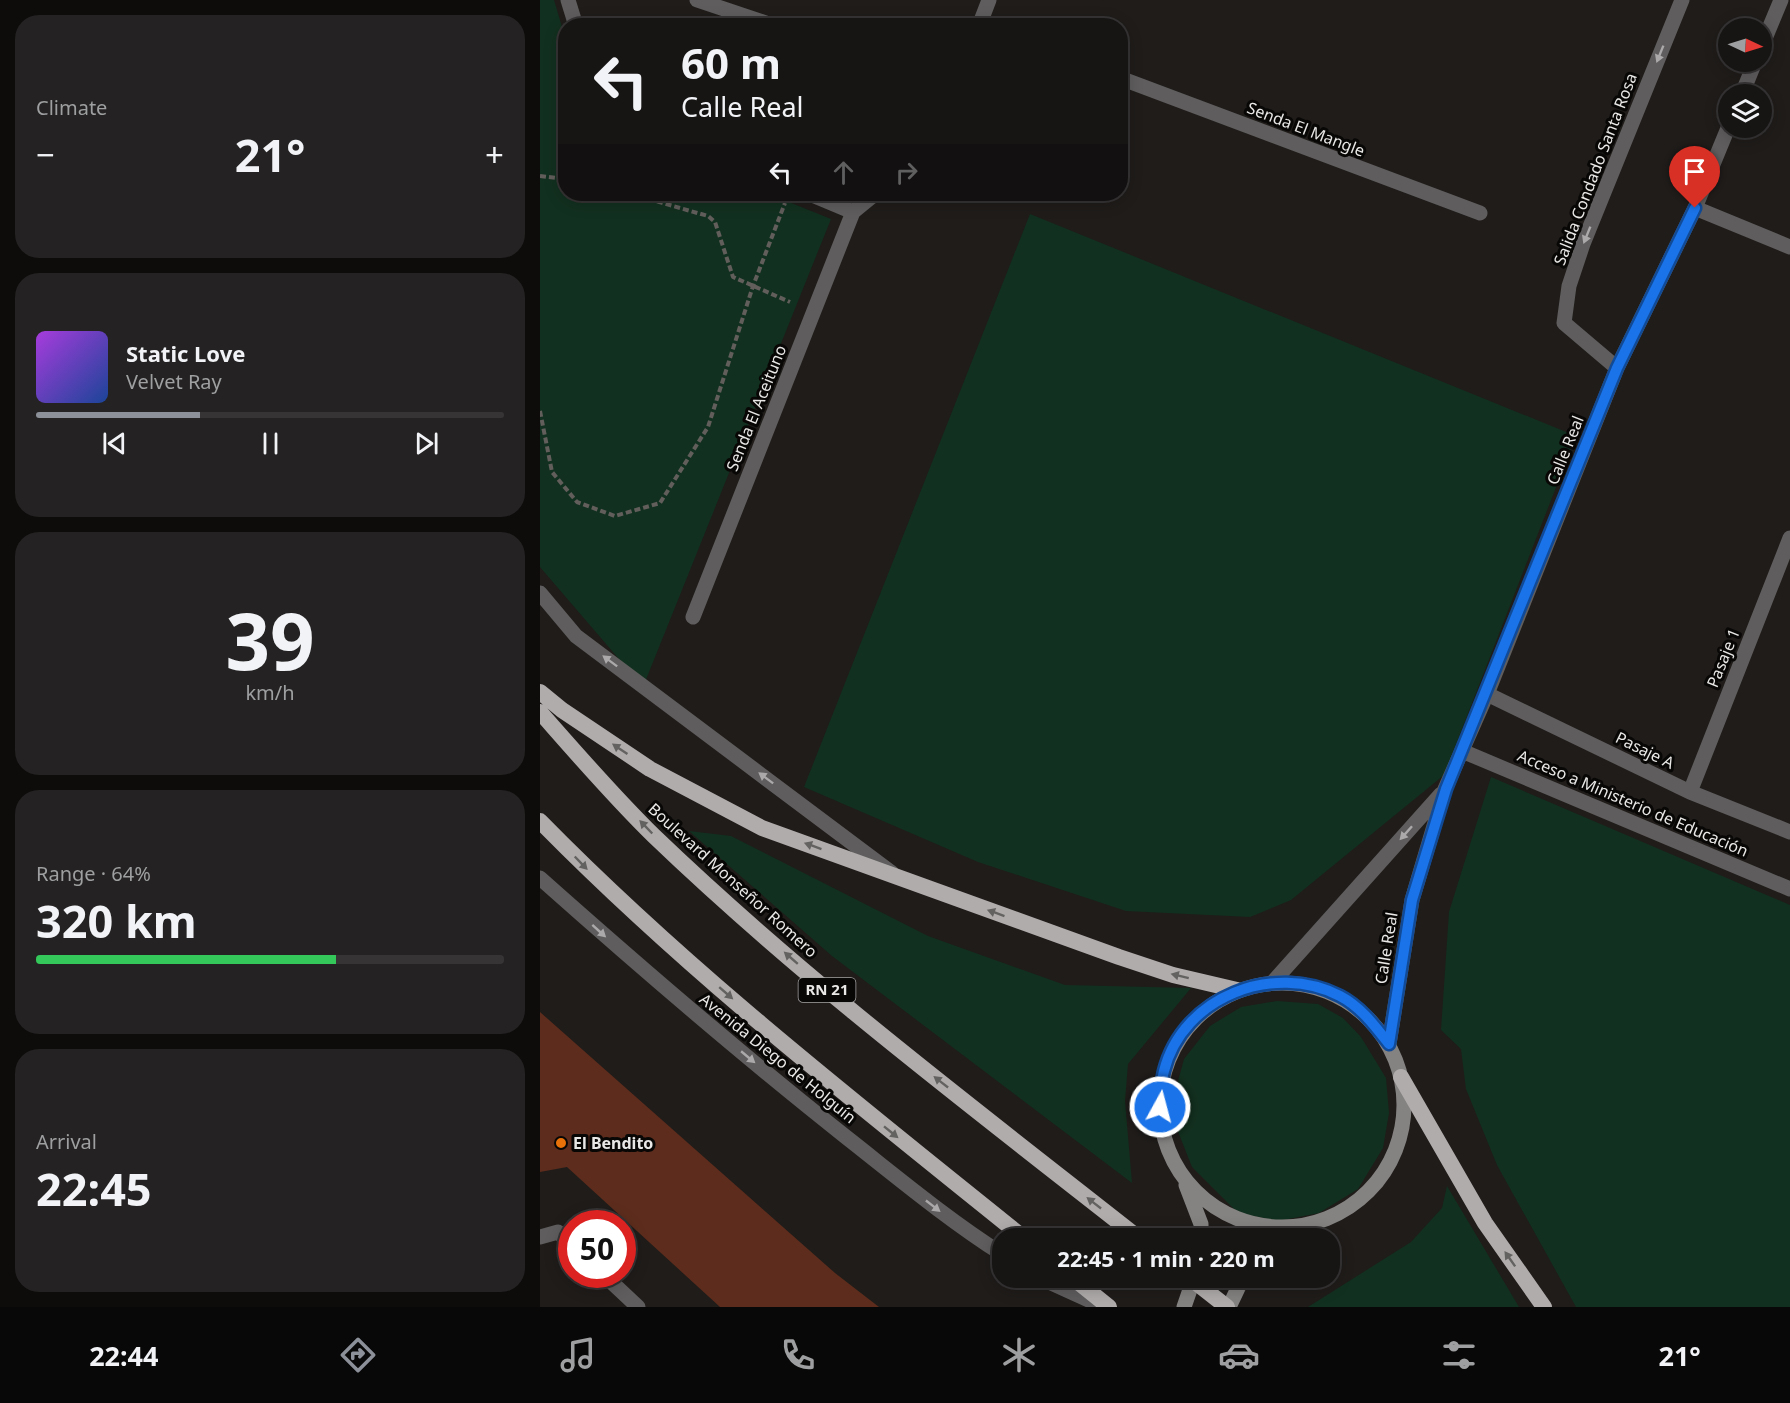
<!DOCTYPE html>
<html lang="en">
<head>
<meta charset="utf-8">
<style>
  body { margin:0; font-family:"Noto Sans",sans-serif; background:#242222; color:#f1f3f6; height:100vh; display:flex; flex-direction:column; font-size:22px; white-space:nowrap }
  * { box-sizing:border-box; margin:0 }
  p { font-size:20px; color:#9e9fa0 }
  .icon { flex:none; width:33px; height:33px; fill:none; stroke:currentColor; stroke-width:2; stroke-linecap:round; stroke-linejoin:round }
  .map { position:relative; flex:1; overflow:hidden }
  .side { display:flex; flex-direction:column; gap:15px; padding:15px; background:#0d0c0b; width:540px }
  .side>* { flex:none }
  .top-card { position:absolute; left:18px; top:18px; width:570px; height:183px; border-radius:24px; box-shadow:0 3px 15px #0003,0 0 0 2px #363434; background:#171514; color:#f1f3f6; overflow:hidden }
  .needle { width:39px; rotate:94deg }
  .tools { position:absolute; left:1178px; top:18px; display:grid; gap:12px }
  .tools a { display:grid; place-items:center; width:54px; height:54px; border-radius:50%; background:#171514; box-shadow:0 3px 15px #0003,0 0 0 2px #363434; font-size:30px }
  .speed { position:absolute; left:18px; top:1210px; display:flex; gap:12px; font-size:30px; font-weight:700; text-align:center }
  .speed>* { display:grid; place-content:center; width:78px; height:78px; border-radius:50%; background:#171514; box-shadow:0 3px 15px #0003,0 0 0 2px #363434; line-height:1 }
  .speed .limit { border:9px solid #d22; background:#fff; color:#111 }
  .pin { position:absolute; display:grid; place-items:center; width:51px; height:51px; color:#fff; margin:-62px -26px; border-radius:50% 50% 50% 0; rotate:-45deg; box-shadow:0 0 6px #0007 }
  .pin .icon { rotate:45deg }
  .me { position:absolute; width:66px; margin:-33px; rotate:7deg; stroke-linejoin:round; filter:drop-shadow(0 0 4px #0008) }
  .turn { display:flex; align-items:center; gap:21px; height:126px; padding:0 24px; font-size:27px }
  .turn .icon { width:78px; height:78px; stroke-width:2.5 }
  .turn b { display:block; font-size:42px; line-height:51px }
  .lanes { display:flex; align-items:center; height:57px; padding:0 24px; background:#0003; justify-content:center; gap:30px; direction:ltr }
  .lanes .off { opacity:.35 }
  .big { font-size:45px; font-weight:700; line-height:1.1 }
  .side .tile { flex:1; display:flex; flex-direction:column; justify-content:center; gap:9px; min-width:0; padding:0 21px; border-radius:24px; background:#242222 }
  .side .dial { align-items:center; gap:0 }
  .dial b { font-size:78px; line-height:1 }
  .song { display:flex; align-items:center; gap:18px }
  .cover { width:72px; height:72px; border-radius:9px; background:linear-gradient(135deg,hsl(280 70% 55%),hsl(220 70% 35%)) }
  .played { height:6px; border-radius:3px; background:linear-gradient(90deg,#8c9099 35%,#363434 35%) }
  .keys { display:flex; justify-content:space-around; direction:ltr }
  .heat { display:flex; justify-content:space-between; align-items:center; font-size:33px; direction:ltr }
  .charge { height:9px; border-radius:4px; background:linear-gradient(90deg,#34c759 64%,#363434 0) }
  .trip { position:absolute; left:452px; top:1228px; width:348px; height:60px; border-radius:24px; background:#171514; box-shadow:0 3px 15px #0003,0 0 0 2px #363434; font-weight:700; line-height:60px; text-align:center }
  .tab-bar { display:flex; height:96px; justify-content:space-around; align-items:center; background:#090808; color:#9e9fa0 }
  .tab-bar .icon { width:42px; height:42px }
  .tab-bar .selected { color:#8c9099 }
  .tab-bar b { font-size:27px; color:#f1f3f6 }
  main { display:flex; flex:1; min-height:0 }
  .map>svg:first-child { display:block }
  .green { fill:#12301f }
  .building { fill:#5d2c1c }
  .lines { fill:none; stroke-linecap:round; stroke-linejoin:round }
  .path { stroke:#615e5c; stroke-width:4; stroke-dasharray:6 3; stroke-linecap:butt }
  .service { stroke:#5f5d5d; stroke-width:15 }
  .pedestrian { stroke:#5f5d5d; stroke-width:15 }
  .minor { stroke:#5f5d5d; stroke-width:15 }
  .tertiary { stroke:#5f5d5d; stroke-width:15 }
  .secondary { stroke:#858282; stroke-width:15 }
  .trunk { stroke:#b0acac; stroke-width:16 }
  .trunk-bridge { stroke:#b0acac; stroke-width:16 }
  .oneway { fill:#aba9a9 }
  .oneway2 { fill:#646261 }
  .route-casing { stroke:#114b97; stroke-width:15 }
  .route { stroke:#1a73e8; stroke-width:10 }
  .food-dot { fill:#e8710a; stroke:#080706; stroke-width:2 }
  .labels { text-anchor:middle; stroke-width:6; stroke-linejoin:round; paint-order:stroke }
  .shield { fill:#080706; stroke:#a6a4a4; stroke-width:1.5 }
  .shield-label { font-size:15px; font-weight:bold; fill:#eae8e7 }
  .street-label { font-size:16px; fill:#eae8e7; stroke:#080706 }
  .poi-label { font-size:16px; font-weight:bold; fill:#eae8e7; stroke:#080706; text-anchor:start }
</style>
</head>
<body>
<main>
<section class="side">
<div class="tile"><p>Climate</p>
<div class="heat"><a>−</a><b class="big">21°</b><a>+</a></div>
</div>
<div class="tile">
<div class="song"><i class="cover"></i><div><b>Static Love</b><p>Velvet Ray</p></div></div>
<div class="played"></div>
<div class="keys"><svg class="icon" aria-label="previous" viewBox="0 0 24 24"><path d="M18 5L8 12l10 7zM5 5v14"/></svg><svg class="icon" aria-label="pause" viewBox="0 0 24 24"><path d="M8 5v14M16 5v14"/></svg><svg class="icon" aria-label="next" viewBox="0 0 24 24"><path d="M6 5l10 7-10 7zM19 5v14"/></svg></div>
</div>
<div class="tile dial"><b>39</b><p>km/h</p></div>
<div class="tile"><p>Range · 64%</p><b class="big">320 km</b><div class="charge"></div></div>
<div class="tile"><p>Arrival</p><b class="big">22:45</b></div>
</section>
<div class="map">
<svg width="1250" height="1307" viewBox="0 0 1250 1307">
  <rect width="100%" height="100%" fill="#1f1c1a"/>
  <path class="green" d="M0 0H14L25 37 26 194H229L291 219 103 687 0 567Z
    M490 214 1036 436 904 775 751 900 710 917 586 911 438 862 264 787Z
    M951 777 1250 905V1307H1036L957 1165 926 1089 921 1049 901 1030 909 912Z
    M149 831 191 836 388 936 525 985 651 988 588 1064 585 1101 592 1183 292 956Z
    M737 1001 778 1004 803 1018 821 1037 846 1078 849 1113 843 1148 818 1189 779 1213 738 1221 698 1213 652 1167 637 1129 635 1092 644 1059 670 1026 701 1007Z
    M907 1186 979 1307H768L871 1242 902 1208Z"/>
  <path class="building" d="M0 1012 295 1273 339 1307H180L27 1167 0 1172Z"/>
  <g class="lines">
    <path class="path" d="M0 176 26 179
      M91 194 168 216 175 222 193 277 250 302
      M0 411 12 472 37 502 75 516 120 503 168 427 213 286 245 203"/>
    <path class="service" d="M922 751 1250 889
      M0 1237 18 1232 32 1245
      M64 1275 98 1307"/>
    <path class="pedestrian" d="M947 694 1150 792 1250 832
      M1150 792 1250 538"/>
    <path class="minor" d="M28 0 36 26
      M157 0 235 26
      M439 26 449 0
      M1221 48 1241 0
      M580 78 940 213
      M1202 94 1215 62
      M270 194 313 212
      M1155 208 1250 247
      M1077 368 1024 323 1029 286 1043 244 1142 0
      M0 593 36 636 352 873
      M153 617 313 212 335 194
      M733 982 901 794
      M849 1044 872 900 905 789 947 694 1077 368 1155 208 1188 128"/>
    <path class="tertiary" d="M0 878C100 967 201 1054 306 1137 357 1177 407 1219 462 1254
      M500 1278 564 1307"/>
    <path class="secondary" d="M620 1105a122 122 0 1 1 244 0a122 122 0 1 1-244 0Z
      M646 1185 661 1224V1239
      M644 1307 654 1278
      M689 1307 699 1286 707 1278"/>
    <path class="trunk" d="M0 692 22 710 110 769 222 828 579 957 633 975 697 990
      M0 712C37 754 74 797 114 836 266 982 435 1109 600 1239
      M0 821C149 973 319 1105 485 1239
      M861 1077 945 1223 1004 1307
      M533 1278 569 1307"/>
    <path class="trunk-bridge" d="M650 1278 687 1307"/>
  </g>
  <defs><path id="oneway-solid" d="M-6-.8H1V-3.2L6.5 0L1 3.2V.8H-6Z" transform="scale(1.5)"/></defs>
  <g class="oneway">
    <use href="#oneway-solid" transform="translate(1120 54) rotate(112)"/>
    <use href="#oneway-solid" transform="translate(1047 235) rotate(112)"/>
    <use href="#oneway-solid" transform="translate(70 661) rotate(-143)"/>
    <use href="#oneway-solid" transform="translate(226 778) rotate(-143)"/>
    <use href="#oneway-solid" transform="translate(866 833) rotate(132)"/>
    <use href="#oneway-solid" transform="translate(59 931) rotate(42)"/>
    <use href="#oneway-solid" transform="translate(208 1057) rotate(40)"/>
    <use href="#oneway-solid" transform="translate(393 1206) rotate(38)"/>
  </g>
  <g class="oneway2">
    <use href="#oneway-solid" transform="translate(80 749) rotate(-146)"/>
    <use href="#oneway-solid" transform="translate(106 827) rotate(-134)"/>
    <use href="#oneway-solid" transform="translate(273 846) rotate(-160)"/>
    <use href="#oneway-solid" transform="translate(41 863) rotate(46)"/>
    <use href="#oneway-solid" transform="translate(456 913) rotate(-160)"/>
    <use href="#oneway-solid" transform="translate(251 958) rotate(-139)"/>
    <use href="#oneway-solid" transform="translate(640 976) rotate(-166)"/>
    <use href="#oneway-solid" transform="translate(186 993) rotate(41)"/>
    <use href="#oneway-solid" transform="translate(401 1082) rotate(-142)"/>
    <use href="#oneway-solid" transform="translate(351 1132) rotate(39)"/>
    <use href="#oneway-solid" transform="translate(554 1203) rotate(-142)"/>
    <use href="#oneway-solid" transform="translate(970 1259) rotate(-125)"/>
  </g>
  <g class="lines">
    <g class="route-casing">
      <path id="route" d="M620 1107C621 1096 621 1082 624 1071 643 996 734 962 800 996 821 1007 835 1026 849 1044L872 900 906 789 1077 368 1155 208"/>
    </g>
    <use href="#route" class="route"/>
  </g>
  <circle class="food-dot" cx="21" cy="1143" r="6"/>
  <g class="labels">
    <rect class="shield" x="258.5" y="978" width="57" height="24" rx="4.5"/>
    <g class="shield-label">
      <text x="287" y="995">RN 21</text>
    </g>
    <g class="street-label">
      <text transform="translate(766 129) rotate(21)" y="6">Senda El Mangle</text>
      <text transform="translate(1055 169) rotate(-69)" y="6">Salida Condado Santa Rosa</text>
      <text transform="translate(216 408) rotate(-68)" y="6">Senda El Aceituno</text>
      <text transform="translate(1025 450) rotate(-68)" y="6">Calle Real</text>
      <text transform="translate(1183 658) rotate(-68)" y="6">Pasaje 1</text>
      <text transform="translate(1105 750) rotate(26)" y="6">Pasaje A</text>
      <text transform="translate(1093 803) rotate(23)" y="6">Acceso a Ministerio de Educación</text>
      <text transform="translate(193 880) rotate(42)" y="6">Boulevard Monseñor Romero</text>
      <text transform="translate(846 948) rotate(-81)" y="6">Calle Real</text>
      <text transform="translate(238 1058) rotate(39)" y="6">Avenida Diego de Holguín</text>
    </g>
    <g class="poi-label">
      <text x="33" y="1149">El Bendito</text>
    </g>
  </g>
</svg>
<div class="tools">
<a><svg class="needle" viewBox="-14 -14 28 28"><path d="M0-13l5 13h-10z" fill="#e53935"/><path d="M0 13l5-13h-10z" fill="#9e9fa0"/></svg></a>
<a><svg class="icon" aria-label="layers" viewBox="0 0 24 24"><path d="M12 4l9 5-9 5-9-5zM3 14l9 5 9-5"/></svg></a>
</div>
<div class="speed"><div class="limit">50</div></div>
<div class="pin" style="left:1155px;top:208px;background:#d93025"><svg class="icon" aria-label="arrive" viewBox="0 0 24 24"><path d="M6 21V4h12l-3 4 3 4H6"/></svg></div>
<svg class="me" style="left:620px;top:1107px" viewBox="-20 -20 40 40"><circle r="17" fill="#1a73e8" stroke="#fff" stroke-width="3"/><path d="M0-11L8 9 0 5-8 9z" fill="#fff"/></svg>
<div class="trip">22:45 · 1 min · 220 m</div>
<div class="top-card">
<div class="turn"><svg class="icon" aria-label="left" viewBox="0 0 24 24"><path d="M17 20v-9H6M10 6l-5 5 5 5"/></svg><div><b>60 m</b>Calle Real</div></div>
<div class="lanes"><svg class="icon" aria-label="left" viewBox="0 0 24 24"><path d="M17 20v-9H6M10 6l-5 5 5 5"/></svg><svg class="icon off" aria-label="ahead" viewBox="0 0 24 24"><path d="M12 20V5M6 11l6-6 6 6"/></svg><svg class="icon off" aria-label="right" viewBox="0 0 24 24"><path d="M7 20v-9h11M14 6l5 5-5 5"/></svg></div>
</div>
</div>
</main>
<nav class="tab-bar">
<b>22:44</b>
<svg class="icon selected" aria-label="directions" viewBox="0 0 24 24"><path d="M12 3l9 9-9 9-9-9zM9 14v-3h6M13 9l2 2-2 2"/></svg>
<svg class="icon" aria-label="music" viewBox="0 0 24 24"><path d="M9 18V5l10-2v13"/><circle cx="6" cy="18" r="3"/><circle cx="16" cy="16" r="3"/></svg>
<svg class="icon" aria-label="phone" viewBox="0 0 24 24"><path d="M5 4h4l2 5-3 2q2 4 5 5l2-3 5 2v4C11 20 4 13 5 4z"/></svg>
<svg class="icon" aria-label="climate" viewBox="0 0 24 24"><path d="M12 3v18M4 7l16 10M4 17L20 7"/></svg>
<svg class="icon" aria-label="car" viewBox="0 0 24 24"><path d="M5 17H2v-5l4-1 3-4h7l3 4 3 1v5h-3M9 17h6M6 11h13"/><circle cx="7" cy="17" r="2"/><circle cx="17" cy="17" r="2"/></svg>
<svg class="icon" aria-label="filters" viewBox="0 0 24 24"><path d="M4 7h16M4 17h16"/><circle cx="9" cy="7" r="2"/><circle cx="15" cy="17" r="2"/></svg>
<b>21°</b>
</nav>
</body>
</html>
